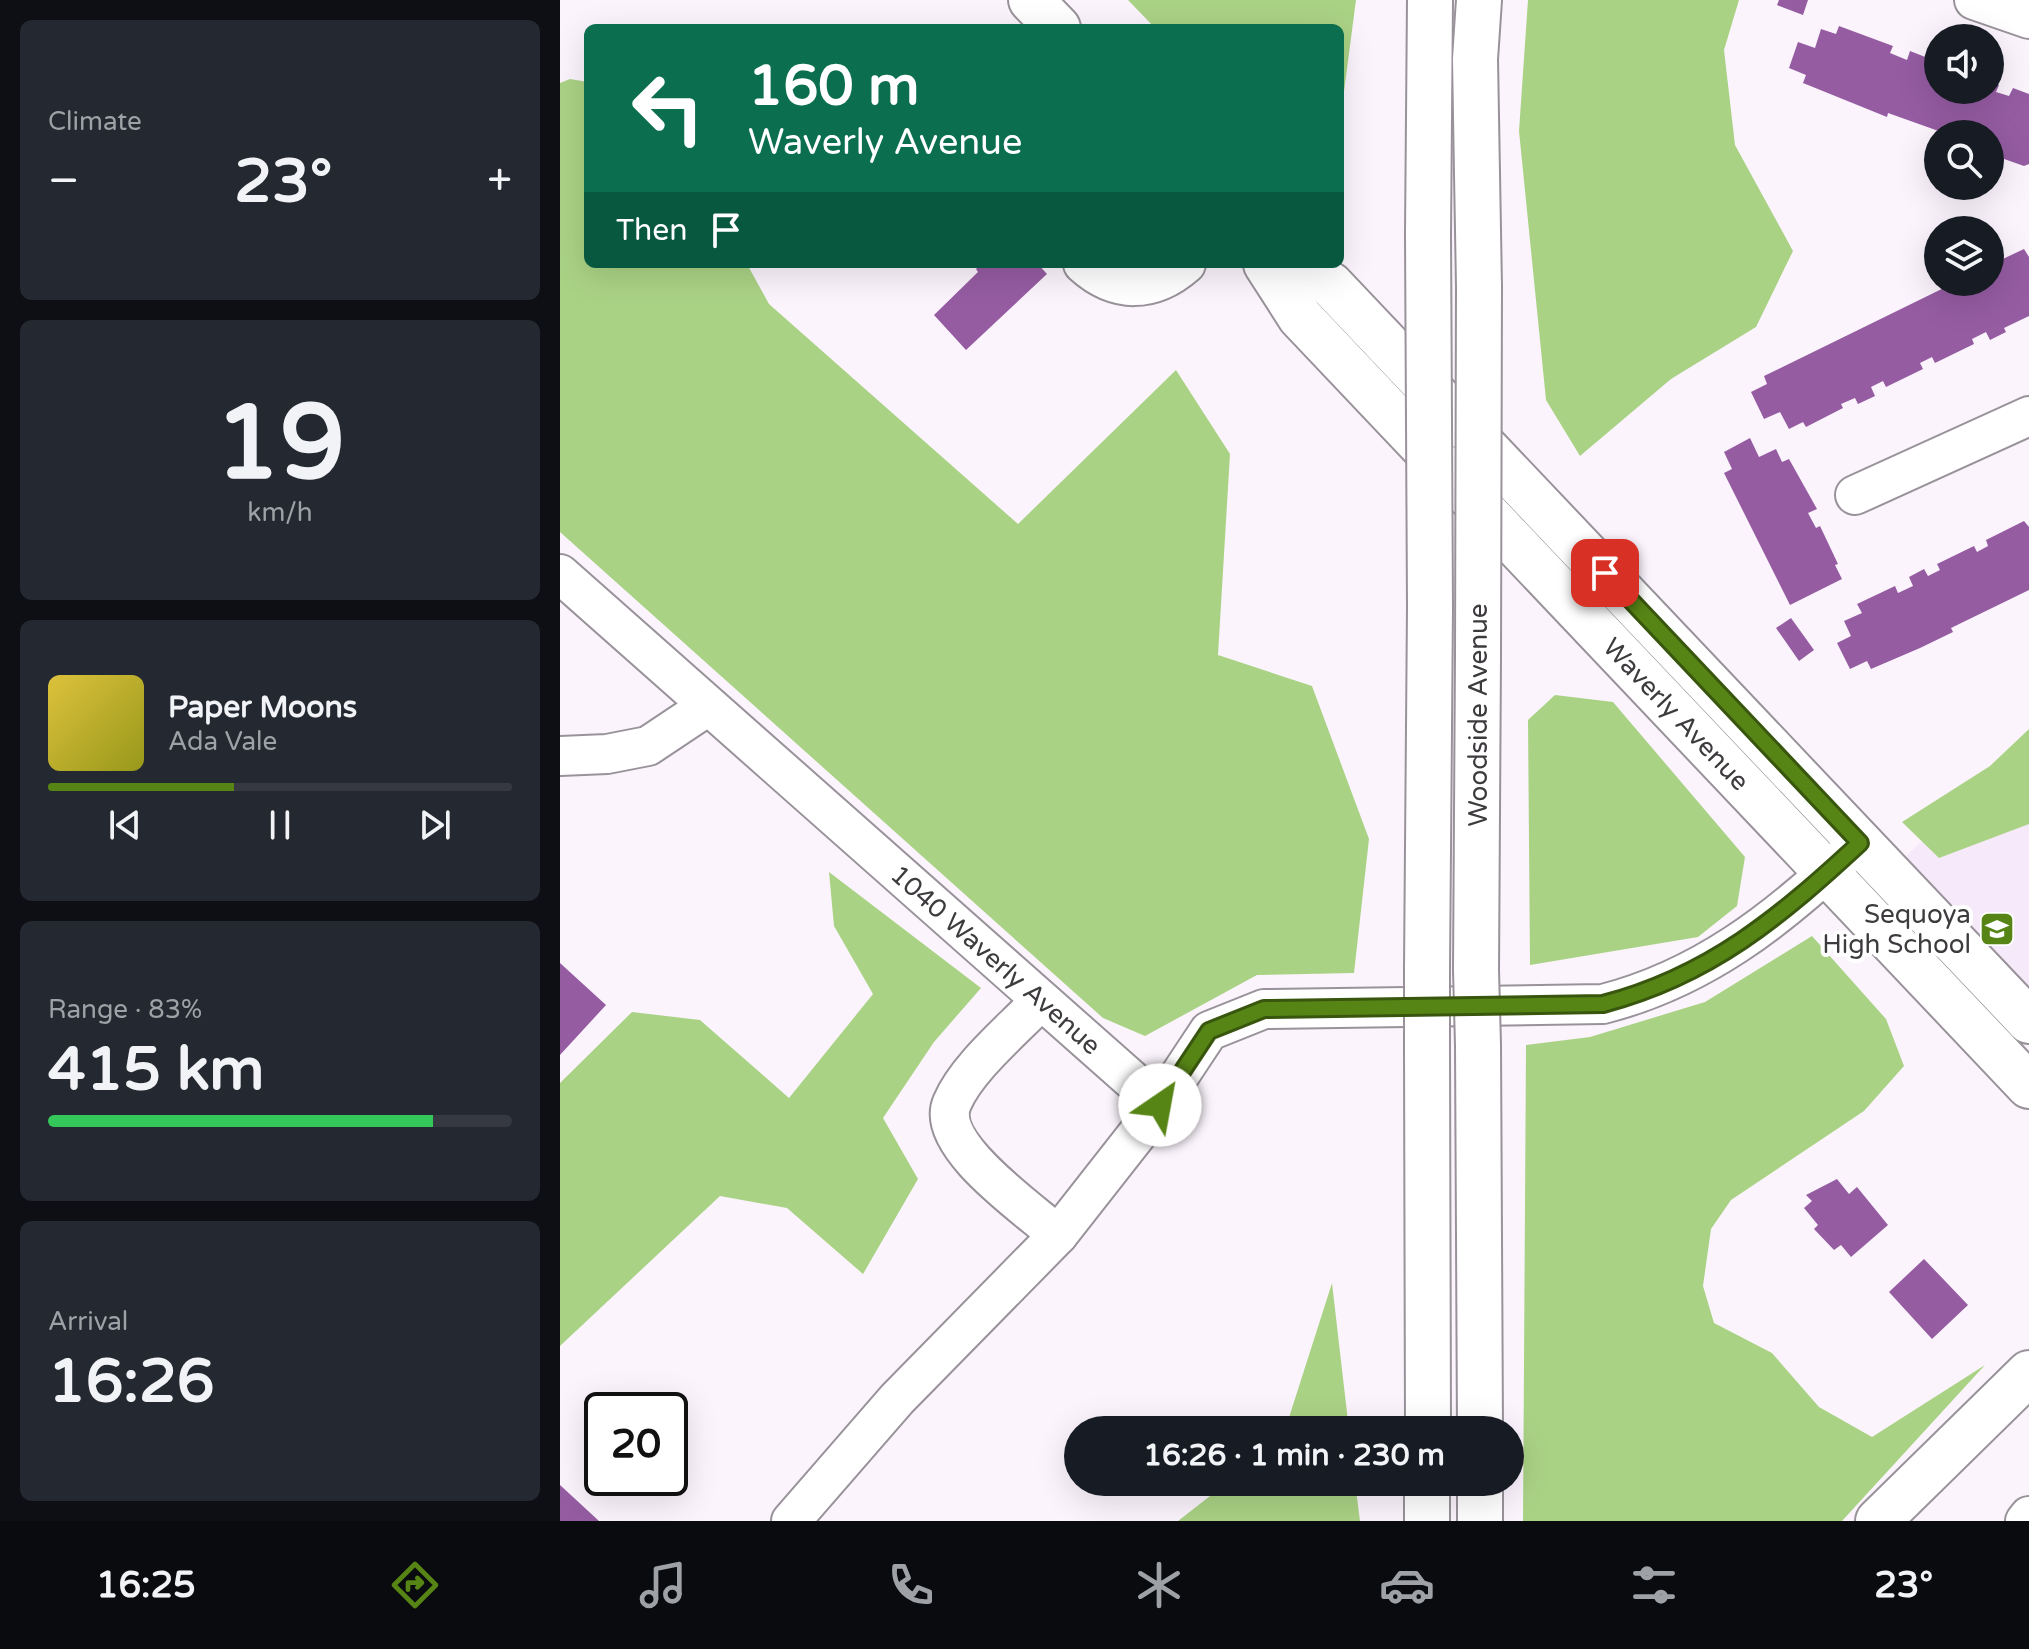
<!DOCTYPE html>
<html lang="en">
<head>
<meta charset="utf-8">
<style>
  body { margin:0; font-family:"Varela Round",sans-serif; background:#242831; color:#f1f3f6; height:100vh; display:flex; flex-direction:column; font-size:30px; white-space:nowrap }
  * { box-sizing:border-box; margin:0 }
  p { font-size:26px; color:#9ea1a6 }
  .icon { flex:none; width:44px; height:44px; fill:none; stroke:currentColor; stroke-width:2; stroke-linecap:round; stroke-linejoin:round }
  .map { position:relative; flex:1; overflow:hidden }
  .details { display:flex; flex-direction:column; gap:20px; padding:20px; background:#0d0f14; width:560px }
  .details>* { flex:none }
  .top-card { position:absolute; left:24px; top:24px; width:760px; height:244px; border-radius:12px; box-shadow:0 8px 32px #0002; background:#0b6e4f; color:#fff; overflow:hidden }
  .buttons { position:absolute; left:1364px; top:24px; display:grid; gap:16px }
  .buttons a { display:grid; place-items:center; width:80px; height:80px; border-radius:50%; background:#171b24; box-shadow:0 8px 32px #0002; font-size:40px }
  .speed { position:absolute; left:24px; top:1392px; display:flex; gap:16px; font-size:40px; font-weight:700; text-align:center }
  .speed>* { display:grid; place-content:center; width:104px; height:104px; border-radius:50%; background:#171b24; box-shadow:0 8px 32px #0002; line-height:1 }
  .speed .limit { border:4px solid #111; border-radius:12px; background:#fff; color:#111 }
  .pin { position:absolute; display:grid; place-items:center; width:68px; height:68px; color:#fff; margin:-34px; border-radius:16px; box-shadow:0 4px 12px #0006 }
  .me { position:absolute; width:88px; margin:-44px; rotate:33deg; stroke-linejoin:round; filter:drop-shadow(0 0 6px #0008) }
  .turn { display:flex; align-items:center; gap:28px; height:168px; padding:0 32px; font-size:36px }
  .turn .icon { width:104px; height:104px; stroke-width:2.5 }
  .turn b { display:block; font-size:56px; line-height:68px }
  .then { display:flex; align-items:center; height:76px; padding:0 32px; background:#0003; gap:16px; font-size:30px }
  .big { font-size:60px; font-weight:800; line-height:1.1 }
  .details .widget { flex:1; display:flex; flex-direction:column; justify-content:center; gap:12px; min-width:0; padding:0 28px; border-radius:12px; background:#242831 }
  .details .dial { align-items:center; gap:0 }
  .dial b { font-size:104px; line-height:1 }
  .song { display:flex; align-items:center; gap:24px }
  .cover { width:96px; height:96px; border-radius:12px; background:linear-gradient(135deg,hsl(50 70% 55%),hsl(60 70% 35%)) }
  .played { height:8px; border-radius:4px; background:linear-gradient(90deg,#568415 40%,#363941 40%) }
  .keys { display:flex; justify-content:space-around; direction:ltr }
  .heat { display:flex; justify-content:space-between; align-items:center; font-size:44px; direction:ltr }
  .charge { height:12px; border-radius:6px; background:linear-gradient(90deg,#34c759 83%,#363941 0) }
  .trip { position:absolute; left:504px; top:1416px; width:460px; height:80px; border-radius:40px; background:#171b24; box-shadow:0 8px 32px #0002; font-weight:800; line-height:80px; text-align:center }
  .tab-bar { display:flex; height:128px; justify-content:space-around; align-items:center; background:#090b0e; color:#9ea1a6 }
  .tab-bar .icon { width:56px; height:56px }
  .tab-bar .selected { color:#568415 }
  .tab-bar b { font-size:36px; color:#f1f3f6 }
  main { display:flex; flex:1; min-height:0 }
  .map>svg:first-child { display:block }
  .built { fill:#f6e9f9 }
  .green { fill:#aad285 }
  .building { fill:#955ca2 }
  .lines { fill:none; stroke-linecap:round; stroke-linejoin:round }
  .minor-casing { stroke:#99929a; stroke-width:42 }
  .major-casing { stroke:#99929a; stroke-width:48 }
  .minor { stroke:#fff; stroke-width:38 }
  .major { stroke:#fff; stroke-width:44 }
  .major-bridge-casing { stroke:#99929a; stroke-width:48; stroke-linecap:butt }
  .major-bridge { stroke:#fff; stroke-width:44 }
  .route-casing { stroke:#38560e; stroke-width:20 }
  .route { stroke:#568415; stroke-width:14 }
  .labels { text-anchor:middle; stroke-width:8; stroke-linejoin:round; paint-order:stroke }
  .street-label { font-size:26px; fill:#3e3b3e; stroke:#fff }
  .poi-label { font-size:26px; fill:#3e3b3e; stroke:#fff; text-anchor:end }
</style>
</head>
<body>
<main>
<section class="details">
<div class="widget"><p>Climate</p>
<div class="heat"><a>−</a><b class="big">23°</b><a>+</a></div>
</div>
<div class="widget dial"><b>19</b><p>km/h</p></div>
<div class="widget">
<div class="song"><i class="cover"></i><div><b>Paper Moons</b><p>Ada Vale</p></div></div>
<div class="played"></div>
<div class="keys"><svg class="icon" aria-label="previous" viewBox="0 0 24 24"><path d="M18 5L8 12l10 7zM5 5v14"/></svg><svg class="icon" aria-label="pause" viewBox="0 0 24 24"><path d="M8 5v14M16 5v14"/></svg><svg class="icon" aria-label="next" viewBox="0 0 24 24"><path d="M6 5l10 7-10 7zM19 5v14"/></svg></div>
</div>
<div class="widget"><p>Range · 83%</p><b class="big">415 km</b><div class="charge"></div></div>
<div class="widget"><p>Arrival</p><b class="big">16:26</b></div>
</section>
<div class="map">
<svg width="1469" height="1521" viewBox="0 0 1469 1521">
  <rect width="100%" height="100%" fill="#fbf4fd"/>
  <path class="built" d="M1469 740V998L1341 861Z"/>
  <path class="green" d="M568 0H796L780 122V28H595Z
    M968 0H1179L1164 50 1175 145 1233 251 1196 327 1111 379 1020 456 986 400 959 131Z
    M10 79 28 82V264H187L209 304 458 524 616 370 670 454 658 655 752 686 809 839 794 973 697 975 585 1036 543 1018 0 532V83Z
    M995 695 1053 702 1185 857 1177 906 1138 937 970 965 968 720Z
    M1469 729V824L1379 858 1342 822 1430 766Z
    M269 872 421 988 374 1042 323 1118 358 1179 303 1274 227 1208 160 1196 0 1346V1083L72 1012 140 1020 229 1098 313 994 274 926Z
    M1252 936 1326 1019 1344 1066 1304 1111 1171 1200 1151 1229 1143 1286 1154 1323 1212 1353 1259 1407 1312 1437 1425 1365 1282 1521H963L966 1045 1030 1037 1145 1002Z
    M772 1283 789 1430H725Z
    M668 1482H795L800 1521H618Z"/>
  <path class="building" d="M1219 0H1248L1243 15 1217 5Z
    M1279 26 1333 46 1330 53 1347 60 1350 51 1378 62V90H1430V81L1439 85 1436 92 1449 96 1453 88 1469 94V164L1464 166 1430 154V134H1387L1328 113 1327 117 1243 83 1246 75 1229 68 1238 42 1255 48 1261 29 1276 34Z
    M1464 249 1469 257V316L1444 328 1446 332 1430 340 1426 332 1412 339 1414 344 1375 363 1372 357 1360 363 1363 369 1326 387 1323 381 1311 387 1315 396 1298 404 1295 398 1281 404 1283 408 1246 427 1243 422 1229 429 1220 412 1204 419 1191 392 1207 384 1204 376 1396 282H1430V265Z
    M421 264H478L487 274 406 350 374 315 418 272 416 269Z
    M1190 438 1199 457 1216 449 1222 462 1229 459 1257 509 1248 513 1256 528 1260 526 1278 564 1275 565 1282 579 1230 605 1164 473 1172 469 1164 452Z
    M1464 521 1469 527V590L1391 628 1393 632 1360 648 1311 669 1307 661 1290 669 1277 643 1291 636 1284 621 1302 613 1297 604 1335 586 1338 593 1353 586 1349 577 1364 569 1368 576 1380 570 1377 564 1414 546 1417 552 1428 546 1426 540Z
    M1231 618 1254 650 1239 661 1216 628Z
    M0 963 46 1005 0 1055Z
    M1277 1179 1289 1194 1297 1187 1328 1225 1291 1257 1281 1245 1274 1250 1254 1229 1258 1225 1244 1208 1252 1201 1246 1195Z
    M1364 1259 1408 1305 1372 1339 1329 1292Z
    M0 1485 39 1521H0Z"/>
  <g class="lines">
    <g class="minor-casing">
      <g id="minor">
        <path d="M1414 0 1469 19"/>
        <path d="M523 264C556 294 593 293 626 264"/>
        <path d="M1295 495 1469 416"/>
        <path id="s1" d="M0 574 600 1105"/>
        <path d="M0 756 47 754 88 746 148 706"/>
        <path d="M480 1001C454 1029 407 1067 392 1103 374 1145 469 1209 498 1235"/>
        <path d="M231 1521 337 1399 498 1235 600 1105 649 1031 704 1009 1043 1004C1141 979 1216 921 1289 852"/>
        <path d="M1465 1521 1469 1516"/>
      </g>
    </g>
    <g class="major-casing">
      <g id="major">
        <path d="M471 0 498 28"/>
        <path d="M919 0 915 59 919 287"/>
        <path d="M868 234 870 0"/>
        <path id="s2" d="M706 264 740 317 1469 1086"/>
        <path d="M741 264 771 285 1469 1021"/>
        <path d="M867 969 870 607"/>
        <path d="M916 970 918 656"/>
        <path d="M918 1045 920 1430"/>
        <path d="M867 1050 868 1430"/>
        <path d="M920 1482V1521"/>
        <path d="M867 1521V1482"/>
        <path d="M1318 1521 1469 1373"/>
      </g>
    </g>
    <use href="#minor" class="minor"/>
    <use href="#major" class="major"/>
    <g class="major-bridge-casing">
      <path id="major-bridge" d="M868 234 870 607
        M918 656 919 287
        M916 970 918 1045
        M867 1050V969"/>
    </g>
    <use href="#major-bridge" class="major-bridge"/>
  </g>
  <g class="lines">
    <g class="route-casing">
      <path id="route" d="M600 1105 649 1031 704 1009 1043 1004C1150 976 1220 917 1300 843L1045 573"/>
    </g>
    <use href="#route" class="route"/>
  </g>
  <defs>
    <g id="school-square" transform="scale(1.8)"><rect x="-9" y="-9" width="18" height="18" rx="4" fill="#568415" stroke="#fff"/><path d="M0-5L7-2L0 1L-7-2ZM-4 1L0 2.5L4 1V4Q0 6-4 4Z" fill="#fff"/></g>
  </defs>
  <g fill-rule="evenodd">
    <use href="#school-square" x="1437" y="929"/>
  </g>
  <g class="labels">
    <g class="street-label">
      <text dy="9" stroke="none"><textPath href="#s2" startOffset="610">Waverly Avenue</textPath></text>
      <text transform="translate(918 715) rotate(-90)" y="9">Woodside Avenue</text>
      <text dy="9" stroke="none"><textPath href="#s1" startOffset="582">1040 Waverly Avenue</textPath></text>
    </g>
    <g class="poi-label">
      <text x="1411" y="923">Sequoya<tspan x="1411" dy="30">High School</tspan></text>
    </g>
  </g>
</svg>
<div class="buttons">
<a><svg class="icon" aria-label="sound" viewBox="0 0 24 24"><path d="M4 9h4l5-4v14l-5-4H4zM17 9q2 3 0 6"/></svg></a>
<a><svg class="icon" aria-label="search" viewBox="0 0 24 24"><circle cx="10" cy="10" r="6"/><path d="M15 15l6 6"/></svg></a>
<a><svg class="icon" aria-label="layers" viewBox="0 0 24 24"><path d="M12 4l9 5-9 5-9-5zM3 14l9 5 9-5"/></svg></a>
</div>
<div class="speed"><div class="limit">20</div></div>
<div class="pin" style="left:1045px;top:573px;background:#d93025"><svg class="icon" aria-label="arrive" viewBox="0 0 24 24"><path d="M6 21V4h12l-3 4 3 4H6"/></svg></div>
<svg class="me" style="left:600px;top:1105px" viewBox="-20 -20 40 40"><circle r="19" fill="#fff"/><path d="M0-13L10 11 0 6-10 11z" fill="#568415"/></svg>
<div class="trip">16:26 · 1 min · 230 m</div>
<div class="top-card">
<div class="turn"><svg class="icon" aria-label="left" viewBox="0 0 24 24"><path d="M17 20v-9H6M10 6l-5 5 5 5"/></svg><div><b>160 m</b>Waverly Avenue</div></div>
<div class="then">Then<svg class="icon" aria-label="arrive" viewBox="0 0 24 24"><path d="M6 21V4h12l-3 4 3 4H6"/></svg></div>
</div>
</div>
</main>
<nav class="tab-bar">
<b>16:25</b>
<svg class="icon selected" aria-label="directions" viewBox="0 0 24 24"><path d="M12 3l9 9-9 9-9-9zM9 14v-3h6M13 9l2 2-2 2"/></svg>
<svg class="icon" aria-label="music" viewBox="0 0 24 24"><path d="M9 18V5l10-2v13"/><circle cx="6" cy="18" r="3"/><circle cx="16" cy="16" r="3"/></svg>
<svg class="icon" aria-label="phone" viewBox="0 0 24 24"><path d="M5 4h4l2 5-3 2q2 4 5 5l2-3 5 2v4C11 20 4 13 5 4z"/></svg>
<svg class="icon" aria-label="climate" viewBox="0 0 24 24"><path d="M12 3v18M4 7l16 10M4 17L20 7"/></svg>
<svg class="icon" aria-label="car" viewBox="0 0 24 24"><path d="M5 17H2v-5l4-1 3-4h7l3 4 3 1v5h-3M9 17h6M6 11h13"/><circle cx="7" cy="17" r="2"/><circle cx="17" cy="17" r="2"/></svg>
<svg class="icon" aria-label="filters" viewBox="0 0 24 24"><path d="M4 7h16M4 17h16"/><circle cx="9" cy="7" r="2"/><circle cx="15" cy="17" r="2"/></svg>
<b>23°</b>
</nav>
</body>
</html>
